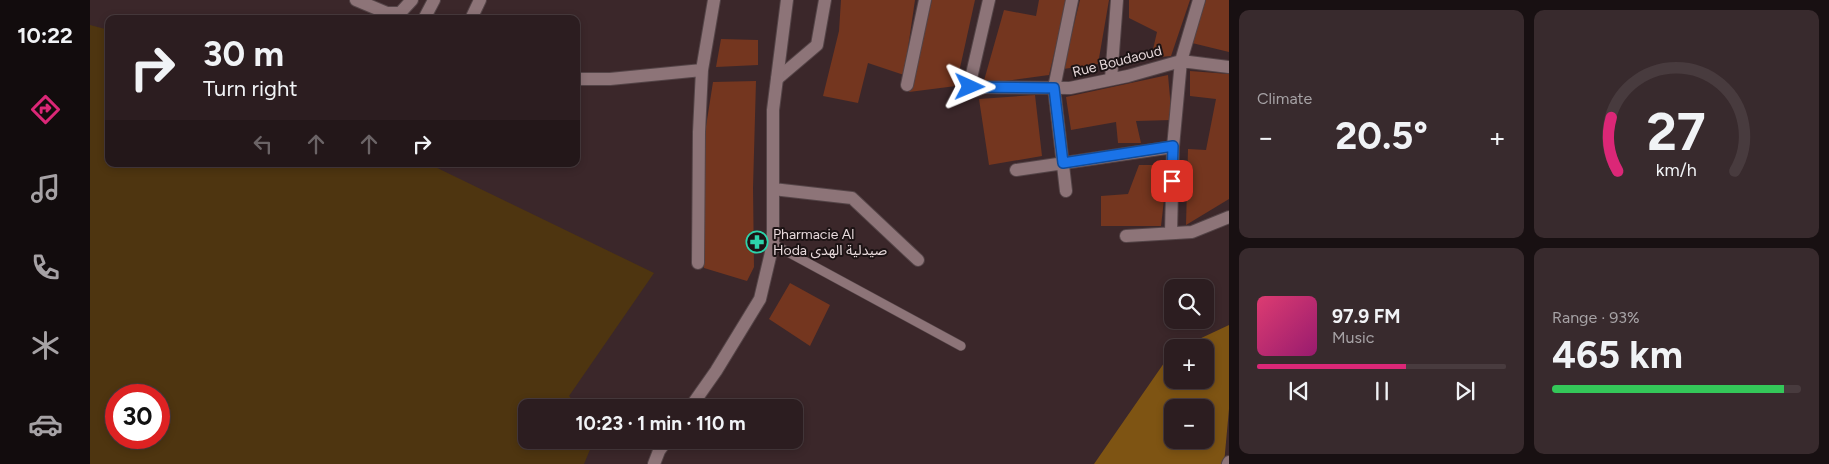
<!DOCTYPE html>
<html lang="en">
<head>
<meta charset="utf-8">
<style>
  body { margin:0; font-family:Figtree,"Noto Sans Arabic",sans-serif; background:#382a2d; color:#f1f3f6; height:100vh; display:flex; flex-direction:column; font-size:19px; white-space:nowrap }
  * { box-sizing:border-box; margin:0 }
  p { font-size:16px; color:#a6a2a5 }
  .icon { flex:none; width:28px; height:28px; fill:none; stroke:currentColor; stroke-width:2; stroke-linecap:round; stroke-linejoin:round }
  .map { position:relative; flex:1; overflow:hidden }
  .drawer { display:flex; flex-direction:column; gap:10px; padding:10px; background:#181012; width:600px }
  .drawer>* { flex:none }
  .top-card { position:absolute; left:15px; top:15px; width:475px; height:152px; border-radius:10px; box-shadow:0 2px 8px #0003,0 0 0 1px #483b3e; background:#2c1d20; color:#f1f3f6; overflow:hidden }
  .buttons { position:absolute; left:1074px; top:279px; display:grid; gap:10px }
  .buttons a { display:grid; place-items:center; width:50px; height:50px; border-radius:10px; background:#2c1d20; box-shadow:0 2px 8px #0003,0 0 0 1px #483b3e; font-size:25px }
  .speed { position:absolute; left:15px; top:384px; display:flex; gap:10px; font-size:25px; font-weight:700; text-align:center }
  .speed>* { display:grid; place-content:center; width:65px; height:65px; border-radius:50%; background:#2c1d20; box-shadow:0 2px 8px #0003,0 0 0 1px #483b3e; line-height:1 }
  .speed .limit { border:8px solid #d22; background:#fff; color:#111 }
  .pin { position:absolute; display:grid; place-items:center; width:42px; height:42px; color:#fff; margin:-21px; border-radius:10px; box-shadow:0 2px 8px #0006 }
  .me { position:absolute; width:55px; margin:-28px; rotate:91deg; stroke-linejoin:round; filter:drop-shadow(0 0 4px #0008) }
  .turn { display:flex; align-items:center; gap:18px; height:105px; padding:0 15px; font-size:22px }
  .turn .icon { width:65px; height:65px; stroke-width:2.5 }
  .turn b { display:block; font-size:35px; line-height:42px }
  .lanes { display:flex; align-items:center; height:48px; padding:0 15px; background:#0003; justify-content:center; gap:25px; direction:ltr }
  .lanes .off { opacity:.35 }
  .big { font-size:38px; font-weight:700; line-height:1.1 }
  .drawer .card { flex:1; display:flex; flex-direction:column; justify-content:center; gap:8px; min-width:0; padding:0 18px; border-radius:10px; background:#382a2d }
  .drawer .dial { align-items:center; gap:0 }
  .dial svg { height:130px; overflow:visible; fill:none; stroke:#483b3e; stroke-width:7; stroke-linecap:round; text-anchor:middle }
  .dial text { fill:#f1f3f6; stroke:none }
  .song { display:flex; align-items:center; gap:15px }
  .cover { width:60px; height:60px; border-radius:8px; background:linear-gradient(135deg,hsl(340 70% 55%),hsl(320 70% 35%)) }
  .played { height:5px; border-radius:2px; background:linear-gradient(90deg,#db2777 60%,#483b3e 60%) }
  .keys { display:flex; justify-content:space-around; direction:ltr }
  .heat { display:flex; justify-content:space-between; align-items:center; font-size:28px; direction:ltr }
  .charge { height:8px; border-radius:4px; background:linear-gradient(90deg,#34c759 93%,#483b3e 0) }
  .drawer .tiles { flex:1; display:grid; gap:10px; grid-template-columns:repeat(2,1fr) }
  .trip { position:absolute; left:428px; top:399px; width:285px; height:50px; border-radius:10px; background:#2c1d20; box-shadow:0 2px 8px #0003,0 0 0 1px #483b3e; font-weight:700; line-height:50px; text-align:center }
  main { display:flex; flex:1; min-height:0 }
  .dock { display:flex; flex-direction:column; width:90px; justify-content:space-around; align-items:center; background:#120c0d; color:#a6a2a5 }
  .dock .icon { width:35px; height:35px }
  .dock .active { color:#db2777 }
  .dock b { font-size:22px; color:#f1f3f6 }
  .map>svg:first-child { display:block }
  .green { fill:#4e3510; fill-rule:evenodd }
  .forest { fill:#7e5413; fill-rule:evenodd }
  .building { fill:#74361f }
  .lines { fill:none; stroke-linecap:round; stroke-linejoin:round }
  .service-casing { stroke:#544447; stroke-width:10 }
  .minor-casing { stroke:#544447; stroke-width:14 }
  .tertiary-casing { stroke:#544447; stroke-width:14 }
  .service { stroke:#8d7478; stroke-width:9 }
  .minor { stroke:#8d7478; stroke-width:12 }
  .tertiary { stroke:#8d7478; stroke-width:12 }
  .route-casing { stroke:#114b97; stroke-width:12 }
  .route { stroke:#1a73e8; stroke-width:9 }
  .labels { text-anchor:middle; stroke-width:4; stroke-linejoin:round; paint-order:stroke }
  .street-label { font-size:14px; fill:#e7d9db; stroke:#1c1314 }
  .poi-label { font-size:14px; fill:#e7d9db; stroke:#1c1314; text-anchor:start }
</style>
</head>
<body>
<main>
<nav class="dock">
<b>10:22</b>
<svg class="icon active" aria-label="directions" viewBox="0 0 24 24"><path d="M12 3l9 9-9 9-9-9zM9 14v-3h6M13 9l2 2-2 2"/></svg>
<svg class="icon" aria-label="music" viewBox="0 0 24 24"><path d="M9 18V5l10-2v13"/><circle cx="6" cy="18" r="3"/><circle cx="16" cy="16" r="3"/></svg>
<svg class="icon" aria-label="phone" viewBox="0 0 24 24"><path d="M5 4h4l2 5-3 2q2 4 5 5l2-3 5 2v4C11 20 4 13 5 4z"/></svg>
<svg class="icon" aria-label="climate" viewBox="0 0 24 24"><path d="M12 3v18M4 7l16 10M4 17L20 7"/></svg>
<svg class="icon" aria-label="car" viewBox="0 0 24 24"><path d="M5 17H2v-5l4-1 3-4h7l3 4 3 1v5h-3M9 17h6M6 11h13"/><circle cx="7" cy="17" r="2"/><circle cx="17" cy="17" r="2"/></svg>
</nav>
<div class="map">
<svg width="1139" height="464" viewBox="0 0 1139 464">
  <rect width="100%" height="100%" fill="#3b272a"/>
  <path class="green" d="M0 25 19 30V164H339L564 273 479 396 489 407 436 408V440H504L494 464H0ZM26 395H69V438H26Z"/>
  <path class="forest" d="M1139 325V409L1134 464H1004L1081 353 1082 352V380H1115V348L1092 347ZM1082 408H1115V440H1082Z"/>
  <path class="building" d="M751 0H825L814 75 778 63 768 103 733 96 749 31Z
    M842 0H885L866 86 819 92Z
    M949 0H977L959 75 893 84 914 10 946 16Z
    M990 0H1019L1008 64 973 69Z
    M1039 0H1100L1081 56 1061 58 1067 32 1039 18Z
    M1116 0H1139V52L1102 43Z
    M631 39 668 40V65L626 67Z
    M1100 71 1139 74V199L1096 225 1098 149 1116 150 1126 99 1100 96Z
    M1078 75 1082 120 1046 121 1051 143H1028L1026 122 981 130 976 97Z
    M666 81 663 188 664 267 657 281 614 268V139L623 82Z
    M945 95 952 156 899 165 889 99Z
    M1049 165H1078L1071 226H1011V196L1038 194Z
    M700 283 740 305 720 346 679 319Z"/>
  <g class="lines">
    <g class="service-casing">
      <path id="service" d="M683 244 871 346"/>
    </g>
    <g class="minor-casing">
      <path id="minor" d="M266 0 297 13H310L322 0
        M899 0 879 87 980 88 1038 76 1091 61 1139 67
        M334 19 344 0
        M381 19 390 0
        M486 79H520L612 70
        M687 79 727 45 735 0
        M1021 79 1027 0
        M817 85 835 0
        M926 170 1083 147
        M683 189 762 198 828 260
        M976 191 964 88 982 0
        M1081 233 1083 147 1091 61 1109 0
        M1036 236 1102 232 1139 217
        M608 263 609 132 612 70 624 0
        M1138 464 1139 462"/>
    </g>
    <g class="tertiary-casing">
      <path id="tertiary" d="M600 408 626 371 670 299 683 244V110L697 0
        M564 464 569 451 577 440"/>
    </g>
    <use href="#service" class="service"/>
    <use href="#minor" class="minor"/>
    <use href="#tertiary" class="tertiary"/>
  </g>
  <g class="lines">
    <g class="route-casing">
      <path id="route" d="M880 87 964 88 973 163 1083 146 1082 181"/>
    </g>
    <use href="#route" class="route"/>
  </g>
  <defs>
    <g id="pharmacy-ring" transform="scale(1.125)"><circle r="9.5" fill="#1c1314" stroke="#2dd4ab" stroke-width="1.5"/><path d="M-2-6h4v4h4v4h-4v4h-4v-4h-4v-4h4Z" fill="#2dd4ab"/></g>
  </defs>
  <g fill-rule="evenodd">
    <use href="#pharmacy-ring" x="667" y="242"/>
  </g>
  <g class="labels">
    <g class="street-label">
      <text transform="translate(1027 61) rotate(-14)" y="5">Rue Boudaoud</text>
    </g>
    <g class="poi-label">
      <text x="683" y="239">Pharmacie Al<tspan x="683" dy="16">Hoda صيدلية الهدى</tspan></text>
    </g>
  </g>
</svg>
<div class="buttons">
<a><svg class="icon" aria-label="search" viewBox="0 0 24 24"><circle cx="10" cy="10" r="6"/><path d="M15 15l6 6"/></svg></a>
<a>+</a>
<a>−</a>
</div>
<div class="speed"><div class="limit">30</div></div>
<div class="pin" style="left:1082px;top:181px;background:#d93025"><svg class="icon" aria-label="arrive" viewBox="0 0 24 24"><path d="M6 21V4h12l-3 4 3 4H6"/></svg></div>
<svg class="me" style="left:880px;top:87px" viewBox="-20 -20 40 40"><path d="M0-17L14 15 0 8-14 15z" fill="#1a73e8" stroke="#fff" stroke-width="4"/></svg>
<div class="trip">10:23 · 1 min · 110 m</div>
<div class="top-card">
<div class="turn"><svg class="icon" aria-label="right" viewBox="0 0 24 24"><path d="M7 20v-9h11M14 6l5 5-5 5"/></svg><div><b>30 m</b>Turn right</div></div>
<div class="lanes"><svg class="icon off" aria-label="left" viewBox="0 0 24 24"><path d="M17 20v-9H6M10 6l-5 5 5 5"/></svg><svg class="icon off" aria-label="ahead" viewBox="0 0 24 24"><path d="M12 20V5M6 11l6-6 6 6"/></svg><svg class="icon off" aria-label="ahead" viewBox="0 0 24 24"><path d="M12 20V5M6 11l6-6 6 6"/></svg><svg class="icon" aria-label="right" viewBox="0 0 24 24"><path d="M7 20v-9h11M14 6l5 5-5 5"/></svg></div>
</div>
</div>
<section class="drawer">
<div class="tiles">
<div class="card"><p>Climate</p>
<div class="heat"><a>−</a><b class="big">20.5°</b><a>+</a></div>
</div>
<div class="card dial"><svg viewBox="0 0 100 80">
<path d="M14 69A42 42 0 1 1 86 69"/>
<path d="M14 69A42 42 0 0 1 10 36" stroke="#db2777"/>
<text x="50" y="56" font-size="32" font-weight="700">27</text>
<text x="50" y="72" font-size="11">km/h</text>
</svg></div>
<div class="card">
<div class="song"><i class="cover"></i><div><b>97.9 FM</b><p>Music</p></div></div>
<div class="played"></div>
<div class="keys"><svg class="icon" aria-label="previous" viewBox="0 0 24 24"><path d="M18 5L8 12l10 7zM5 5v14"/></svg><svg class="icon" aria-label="pause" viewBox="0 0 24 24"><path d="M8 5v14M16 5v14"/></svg><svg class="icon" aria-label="next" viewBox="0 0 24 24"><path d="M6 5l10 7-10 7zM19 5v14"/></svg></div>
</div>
<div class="card"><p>Range · 93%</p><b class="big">465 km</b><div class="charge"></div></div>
</div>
</section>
</main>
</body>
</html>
